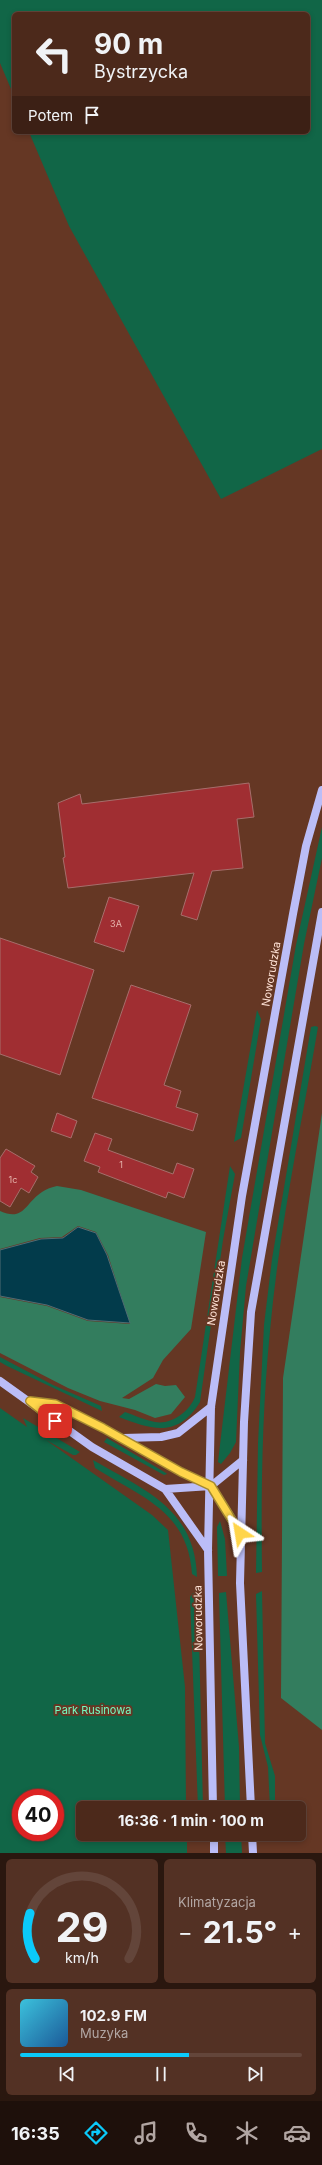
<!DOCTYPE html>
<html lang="pl">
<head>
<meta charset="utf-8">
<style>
  body { margin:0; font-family:Inter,sans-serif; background:#533124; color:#f1f3f6; height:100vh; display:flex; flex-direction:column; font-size:15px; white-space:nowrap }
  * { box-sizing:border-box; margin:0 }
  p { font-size:13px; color:#b2a6a3 }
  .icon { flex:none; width:22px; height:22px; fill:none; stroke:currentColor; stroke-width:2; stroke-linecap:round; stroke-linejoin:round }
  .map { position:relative; height:1853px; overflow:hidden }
  .details { display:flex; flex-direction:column; gap:6px; padding:6px; background:#2a170f; flex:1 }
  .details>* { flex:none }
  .top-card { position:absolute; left:12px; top:12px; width:298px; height:122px; border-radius:6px; box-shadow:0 2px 6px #0003,0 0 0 1px #63453a; background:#4c291b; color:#f1f3f6; overflow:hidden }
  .speed { position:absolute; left:12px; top:1789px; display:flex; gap:8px; font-size:20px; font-weight:700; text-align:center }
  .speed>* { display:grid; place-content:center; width:52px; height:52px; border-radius:50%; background:#4c291b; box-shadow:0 2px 6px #0003,0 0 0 1px #63453a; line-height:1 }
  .speed .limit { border:6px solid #d22; background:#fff; color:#111 }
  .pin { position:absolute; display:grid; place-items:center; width:34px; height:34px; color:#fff; margin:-17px; border-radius:8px; box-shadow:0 2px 6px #0006 }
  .me { position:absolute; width:44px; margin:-22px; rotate:327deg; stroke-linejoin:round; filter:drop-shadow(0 0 3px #0008) }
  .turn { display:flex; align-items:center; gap:14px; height:84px; padding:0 16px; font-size:18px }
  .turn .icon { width:52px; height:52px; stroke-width:2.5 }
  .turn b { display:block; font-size:28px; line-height:34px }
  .then { display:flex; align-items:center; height:38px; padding:0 16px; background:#0003; gap:8px; font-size:15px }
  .big { font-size:30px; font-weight:700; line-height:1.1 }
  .details .tile { flex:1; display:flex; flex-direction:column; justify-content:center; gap:6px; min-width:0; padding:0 14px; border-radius:6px; background:#533124 }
  .details .dial { align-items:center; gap:0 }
  .dial svg { height:104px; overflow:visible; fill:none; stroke:#63453a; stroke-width:7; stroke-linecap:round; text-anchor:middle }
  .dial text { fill:#f1f3f6; stroke:none }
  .song { display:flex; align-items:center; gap:12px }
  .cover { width:48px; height:48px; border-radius:6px; background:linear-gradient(135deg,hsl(190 70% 55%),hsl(210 70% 35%)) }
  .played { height:4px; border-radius:2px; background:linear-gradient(90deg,#0bcafa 60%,#63453a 60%) }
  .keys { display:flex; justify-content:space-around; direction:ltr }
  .heat { display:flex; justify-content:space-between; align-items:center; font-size:22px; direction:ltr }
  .details .tiles { flex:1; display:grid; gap:6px; grid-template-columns:1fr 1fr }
  .tile:last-child { grid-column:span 2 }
  .trip { position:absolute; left:76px; top:1801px; width:230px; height:40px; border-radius:6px; background:#4c291b; box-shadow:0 2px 6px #0003,0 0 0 1px #63453a; font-weight:700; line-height:40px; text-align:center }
  .tabs { display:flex; height:64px; justify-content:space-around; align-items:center; background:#1e100b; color:#b2a6a3 }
  .tabs .icon { width:28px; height:28px }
  .tabs .selected { color:#0bcafa }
  .tabs b { font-size:18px; color:#f1f3f6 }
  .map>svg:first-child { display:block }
  .green { fill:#116647; fill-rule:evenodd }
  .forest { fill:#337d5e }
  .water { fill:#023b4b; stroke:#4e6d74 }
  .building { fill:#a02e32; stroke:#a66e6b }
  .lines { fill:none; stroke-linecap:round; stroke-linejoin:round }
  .secondary { stroke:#bbbdf7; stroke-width:8 }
  .route-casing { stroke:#a68a30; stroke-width:10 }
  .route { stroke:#ffd54a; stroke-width:7 }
  .labels { text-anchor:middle; stroke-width:4; stroke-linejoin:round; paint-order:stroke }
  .number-label { font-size:9px; fill:#e6b4ac }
  .street-label { font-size:11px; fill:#fee1d5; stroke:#653724 }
  .park-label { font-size:11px; fill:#75fbc1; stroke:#653724 }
</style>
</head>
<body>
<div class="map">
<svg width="322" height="1853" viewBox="0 0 322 1853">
  <rect width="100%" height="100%" fill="#653724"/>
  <path class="green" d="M0 0H322V449L221 499 69 226 29 132H308V14H14V96L0 63Z
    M322 827V858L304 944 246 1286 240 1352 236 1442 230 1453 221 1464 218 1462 242 1258 296 945Z
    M257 1010 261 1019 241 1138 234 1142Z
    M315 1026 318 1027C301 1128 279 1229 270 1331 262 1411 261 1492 262 1572L256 1573 258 1443 264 1325 272 1259 311 1027Z
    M230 1166 235 1174 223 1240 200 1402C178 1438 152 1430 119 1417L125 1412C134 1415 144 1420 155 1422 171 1425 189 1412 195 1397Z
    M0 1357 53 1385 101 1406 102 1411 7 1366 0 1362Z
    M0 1408 27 1427 23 1418 80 1452 76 1455H73L46 1440 152 1515 168 1530 185 1687 186 1808H83V1834H187V1853H0ZM21 1798H55V1832H21Z
    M107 1438 166 1473 167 1474 164 1475 104 1442Z
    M93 1460C144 1490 195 1508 197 1577L192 1574C188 1511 141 1497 95 1468Z
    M220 1521 225 1539 227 1576H218L217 1527Z
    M262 1591 265 1743 275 1776V1808H270L268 1767 260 1735 256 1594Z
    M226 1592 239 1747 240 1808H225L219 1593Z
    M193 1593 198 1594 203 1808H198L190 1597Z
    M225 1834H241L242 1853H226Z"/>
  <path class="forest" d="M322 1113V1730L281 1698 283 1378Z
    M57 1186 81 1190 206 1232 191 1329 163 1360 153 1378 122 1398 129 1399 156 1384 165 1386 176 1385 185 1397 171 1414 155 1418 135 1410 100 1401 68 1388 0 1353V1297L47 1306 88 1321 130 1324 108 1255 96 1232 78 1226 62 1237 40 1238 0 1249V1211C24 1222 25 1203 42 1192 46 1189 52 1187 57 1186Z"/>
  <path class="water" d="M78 1227 96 1233 107 1255 130 1323 88 1320 47 1305 0 1296V1250L41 1239 63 1238Z"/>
  <path class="building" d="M249 783 254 817 237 819 243 868 212 871 197 920 181 915 194 873 68 888 63 858 65 857 58 803 80 794 82 804Z
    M109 897 139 906 124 952 94 942Z
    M0 938 94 970 60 1075 0 1054Z
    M131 985 191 1005 164 1085 181 1091 176 1107 198 1114 193 1131 92 1098Z
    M57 1113 77 1121 71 1138 51 1131Z
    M95 1133 112 1139 108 1150 173 1174 177 1163 194 1169 184 1198 168 1192 166 1198 98 1172 100 1167 84 1161Z
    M6 1149 35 1166 31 1172 38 1177 29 1193 21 1188 10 1207 0 1201V1158Z"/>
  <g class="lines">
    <path class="secondary" d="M0 1381 92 1447 165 1489 208 1550
      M30 1401 55 1404 103 1428 181 1472 211 1486 241 1533
      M123 1438 161 1437 178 1433 211 1407
      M165 1489 211 1486 243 1460
      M213 1808 208 1550 211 1407 242 1196 293 914 306 846 322 790
      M251 1808 240 1583 244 1422 251 1312 322 912
      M214 1834V1853
      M252 1834 253 1853"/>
  </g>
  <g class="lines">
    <g class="route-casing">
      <path id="route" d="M55 1421 30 1401 55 1404 103 1428 181 1472 211 1486 240 1533"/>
    </g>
    <use href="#route" class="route"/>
  </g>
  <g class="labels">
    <g class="number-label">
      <text x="116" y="927">3A</text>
      <text x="121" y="1168">1</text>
      <text x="13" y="1183">1c</text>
    </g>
    <g class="street-label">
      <text transform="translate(271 974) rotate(-80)" y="4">Noworudzka</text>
      <text transform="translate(216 1293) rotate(-81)" y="4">Noworudzka</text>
      <text transform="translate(198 1618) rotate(-91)" y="4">Noworudzka</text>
    </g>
    <g class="park-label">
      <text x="93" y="1714">Park Rusinowa</text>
    </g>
  </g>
</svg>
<div class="speed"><div class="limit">40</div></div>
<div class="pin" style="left:55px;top:1421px;background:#d93025"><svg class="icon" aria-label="arrive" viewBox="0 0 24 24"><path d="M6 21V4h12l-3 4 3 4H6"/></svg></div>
<svg class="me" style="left:240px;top:1533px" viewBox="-20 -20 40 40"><path d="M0-17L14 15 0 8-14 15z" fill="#ffd54a" stroke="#fff" stroke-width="4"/></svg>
<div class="trip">16:36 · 1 min · 100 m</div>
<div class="top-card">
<div class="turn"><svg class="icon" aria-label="left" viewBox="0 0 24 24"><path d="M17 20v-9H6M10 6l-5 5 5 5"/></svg><div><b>90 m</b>Bystrzycka</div></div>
<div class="then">Potem<svg class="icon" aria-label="arrive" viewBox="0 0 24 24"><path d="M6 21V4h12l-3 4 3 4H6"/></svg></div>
</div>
</div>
<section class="details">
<div class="tiles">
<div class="tile dial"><svg viewBox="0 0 100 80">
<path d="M14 69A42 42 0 1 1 86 69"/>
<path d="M14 69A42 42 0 0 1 10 34" stroke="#0bcafa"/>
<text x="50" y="56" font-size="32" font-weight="700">29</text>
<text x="50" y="72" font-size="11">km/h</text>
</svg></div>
<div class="tile"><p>Klimatyzacja</p>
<div class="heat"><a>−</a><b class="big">21.5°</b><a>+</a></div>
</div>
<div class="tile">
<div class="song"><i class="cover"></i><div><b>102.9 FM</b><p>Muzyka</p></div></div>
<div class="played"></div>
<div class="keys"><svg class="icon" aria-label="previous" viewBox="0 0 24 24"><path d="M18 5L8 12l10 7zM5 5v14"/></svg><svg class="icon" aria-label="pause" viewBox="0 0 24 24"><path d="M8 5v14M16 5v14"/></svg><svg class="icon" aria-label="next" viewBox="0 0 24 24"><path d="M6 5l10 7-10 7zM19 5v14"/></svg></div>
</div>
</div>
</section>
<nav class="tabs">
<b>16:35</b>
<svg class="icon selected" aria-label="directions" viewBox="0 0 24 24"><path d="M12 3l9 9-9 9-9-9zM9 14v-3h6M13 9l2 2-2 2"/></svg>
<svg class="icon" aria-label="music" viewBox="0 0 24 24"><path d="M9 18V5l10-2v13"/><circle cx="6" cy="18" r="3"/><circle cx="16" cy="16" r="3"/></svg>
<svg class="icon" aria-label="phone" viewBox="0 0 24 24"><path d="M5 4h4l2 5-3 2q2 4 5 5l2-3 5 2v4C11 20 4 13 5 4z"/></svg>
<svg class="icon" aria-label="climate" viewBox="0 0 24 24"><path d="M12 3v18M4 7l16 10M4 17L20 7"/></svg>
<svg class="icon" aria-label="car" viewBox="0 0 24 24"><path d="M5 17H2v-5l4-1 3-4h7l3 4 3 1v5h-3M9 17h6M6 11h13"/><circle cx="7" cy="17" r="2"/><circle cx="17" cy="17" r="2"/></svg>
</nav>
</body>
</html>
